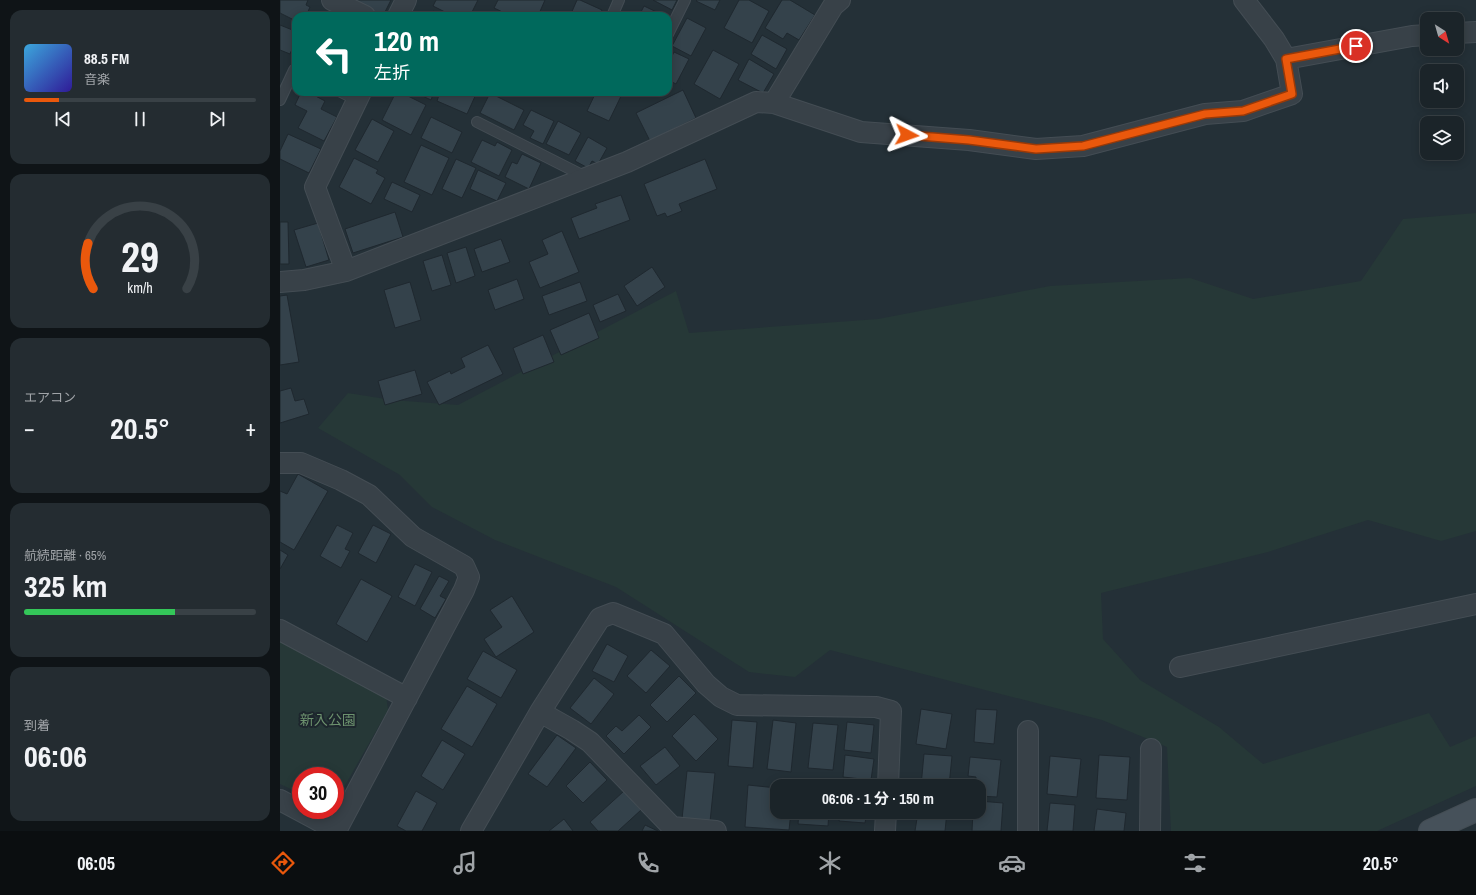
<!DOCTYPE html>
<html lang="ja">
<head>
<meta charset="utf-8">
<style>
  body { margin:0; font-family:"Archivo Narrow","Noto Sans JP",sans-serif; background:#242c31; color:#f1f3f6; height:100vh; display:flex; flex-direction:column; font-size:15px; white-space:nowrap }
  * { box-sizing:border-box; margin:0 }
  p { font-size:13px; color:#a0a4a8 }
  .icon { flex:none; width:22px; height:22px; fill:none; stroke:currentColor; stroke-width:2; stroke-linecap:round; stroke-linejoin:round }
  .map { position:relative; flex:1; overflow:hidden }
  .side { display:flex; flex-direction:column; gap:10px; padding:10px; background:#0f1417; width:280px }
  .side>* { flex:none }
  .banner { position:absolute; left:12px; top:12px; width:380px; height:84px; border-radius:12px; box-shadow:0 2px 10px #0003,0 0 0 1px #394146; background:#00695c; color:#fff; overflow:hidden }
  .needle { width:26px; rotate:143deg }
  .controls { position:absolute; left:1140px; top:12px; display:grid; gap:8px }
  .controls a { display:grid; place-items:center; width:44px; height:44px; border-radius:8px; background:#1b2429; box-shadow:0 2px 10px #0003,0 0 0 1px #394146; font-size:20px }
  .speed { position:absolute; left:12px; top:767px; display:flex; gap:8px; font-size:20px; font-weight:700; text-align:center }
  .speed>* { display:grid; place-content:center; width:52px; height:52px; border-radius:50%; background:#1b2429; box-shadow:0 2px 10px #0003,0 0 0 1px #394146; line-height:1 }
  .speed .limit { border:6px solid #d22; background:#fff; color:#111 }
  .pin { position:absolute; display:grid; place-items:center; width:34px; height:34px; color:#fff; margin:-17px; border:2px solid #fff; border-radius:50%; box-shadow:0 1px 4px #0007 }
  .me { position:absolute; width:44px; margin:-22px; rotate:94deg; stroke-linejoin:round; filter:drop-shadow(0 0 3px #0008) }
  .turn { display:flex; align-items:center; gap:14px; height:84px; padding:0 16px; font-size:18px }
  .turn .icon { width:52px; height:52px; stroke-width:2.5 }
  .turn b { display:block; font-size:28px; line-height:34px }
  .big { font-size:30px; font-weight:700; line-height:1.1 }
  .side .card { flex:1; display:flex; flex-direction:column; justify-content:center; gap:6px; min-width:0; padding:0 14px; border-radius:12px; background:#242c31 }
  .side .dial { align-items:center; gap:0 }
  .dial svg { height:104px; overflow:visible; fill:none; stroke:#394146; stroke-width:7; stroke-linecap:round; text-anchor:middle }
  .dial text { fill:#f1f3f6; stroke:none }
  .song { display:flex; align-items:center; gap:12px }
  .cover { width:48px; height:48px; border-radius:6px; background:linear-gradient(135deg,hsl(200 70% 55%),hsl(250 70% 35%)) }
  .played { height:4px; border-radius:2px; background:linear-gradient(90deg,#ea580c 15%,#394146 15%) }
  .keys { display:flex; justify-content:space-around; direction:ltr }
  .heat { display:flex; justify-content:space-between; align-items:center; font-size:22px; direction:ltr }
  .charge { height:6px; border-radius:3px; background:linear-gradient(90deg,#34c759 65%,#394146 0) }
  .trip { position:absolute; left:490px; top:779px; width:216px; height:40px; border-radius:12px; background:#1b2429; box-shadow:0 2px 10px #0003,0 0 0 1px #394146; font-weight:700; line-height:40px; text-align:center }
  .dock { display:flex; height:64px; justify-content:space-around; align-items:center; background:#0b0e10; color:#a0a4a8 }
  .dock .icon { width:28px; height:28px }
  .dock .on { color:#ea580c }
  .dock b { font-size:18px; color:#f1f3f6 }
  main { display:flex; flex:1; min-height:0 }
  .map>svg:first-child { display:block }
  .green { fill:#263837 }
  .building { fill:#34424b; stroke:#1f282f }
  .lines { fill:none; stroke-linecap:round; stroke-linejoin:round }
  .lane-casing { stroke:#444d54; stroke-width:12 }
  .street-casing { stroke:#444d54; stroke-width:22 }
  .secondary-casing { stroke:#444d54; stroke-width:24 }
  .lane { stroke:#384148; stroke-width:10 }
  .street { stroke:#384148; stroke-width:20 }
  .secondary { stroke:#46515a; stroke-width:22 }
  .route-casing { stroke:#983908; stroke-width:10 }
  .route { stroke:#ea580c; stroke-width:7 }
  .labels { text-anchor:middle; stroke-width:4; stroke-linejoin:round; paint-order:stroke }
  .park-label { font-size:14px; fill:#6d926e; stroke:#1d262d }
</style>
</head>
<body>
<main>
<section class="side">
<div class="card">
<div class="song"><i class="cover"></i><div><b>88.5 FM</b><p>音楽</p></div></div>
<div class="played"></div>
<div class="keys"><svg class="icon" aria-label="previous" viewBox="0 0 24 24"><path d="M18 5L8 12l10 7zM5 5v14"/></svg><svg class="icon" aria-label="pause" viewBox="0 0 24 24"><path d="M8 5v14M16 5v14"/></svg><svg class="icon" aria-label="next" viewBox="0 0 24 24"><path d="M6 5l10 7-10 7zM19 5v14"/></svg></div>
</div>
<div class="card dial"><svg viewBox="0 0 100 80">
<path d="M14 69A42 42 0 1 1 86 69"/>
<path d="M14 69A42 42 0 0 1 10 34" stroke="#ea580c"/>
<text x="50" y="56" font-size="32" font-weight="700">29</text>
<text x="50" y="72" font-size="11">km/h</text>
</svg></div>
<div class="card"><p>エアコン</p>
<div class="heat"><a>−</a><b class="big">20.5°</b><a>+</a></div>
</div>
<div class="card"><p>航続距離 · 65%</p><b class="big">325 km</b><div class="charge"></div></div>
<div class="card"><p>到着</p><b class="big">06:06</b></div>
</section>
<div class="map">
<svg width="1196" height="831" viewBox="0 0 1196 831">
  <rect width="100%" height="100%" fill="#243037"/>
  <path class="green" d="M1196 213V531L1161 541 1088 520 988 552 821 593 823 639 860 680 939 727 983 764 1149 713 1170 747 1196 736V786L1097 831H891L887 747 822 720 550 650 515 677 469 672 336 587 215 540 152 507 120 475 38 428 68 393 112 400 178 405 396 291 409 333 598 319 770 286 910 278 973 299 1081 281 1123 219Z
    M0 640 106 696 108 710 55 803V776H21V794L0 784Z"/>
  <path class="building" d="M0 0H28L26 5 30 7 26 16H16V21L0 13Z
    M68 0H111L103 16H100Z
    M156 0H198L190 16H173L153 6Z
    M218 0H265L258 16H231L214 8Z
    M297 0H300L322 10 319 16H290Z
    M373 0H397L392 10Z
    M417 0H440L435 10 416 1Z
    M459 0H469L489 11 472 43 444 28Z
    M502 0H510L535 15 519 40 507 33 503 39 485 28Z
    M364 6 385 16H359Z
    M153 11 164 16H150Z
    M407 18 426 28 411 56 392 46Z
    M0 25 15 31 13 36 16 38V40L10 54 0 50Z
    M482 35 507 49 496 69 471 54Z
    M433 50 459 64 440 99 414 84Z
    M394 52 409 59 396 84 388 80V54L392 56Z
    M469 59 494 74 483 93 458 80Z
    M403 90 416 118 370 141 356 113Z
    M21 92H28L45 101 41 109 57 117 44 141 18 128 27 111 15 105Z
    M116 92H120L146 105 131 135 102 120Z
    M134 92H154L151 100Z
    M160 92H197L187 114 157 101Z
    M316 92H343L329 121 307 111Z
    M210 93 244 110 234 130 200 113Z
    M251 110 274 121 263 144 250 138 254 131 243 125Z
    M151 117 182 132 172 153 141 138Z
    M92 119 114 131 98 162 75 150Z
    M278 121 301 133 289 155 266 144Z
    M8 134 41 149 29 173 0 159V151Z
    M308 137 327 148 318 164 312 161 308 168 295 161Z
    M202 140 215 146 217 142 232 150 219 176 191 162Z
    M141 145 169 158 152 195 124 182Z
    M242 154 261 163 249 189 225 177 232 162 237 164Z
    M74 158 98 170 96 173 105 178 91 204 59 187Z
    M176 159 196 168 182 198 162 189Z
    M425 159 437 189 399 204 402 211 387 217 385 213 377 216 364 184Z
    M198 170 226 183 217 201 190 189Z
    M112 182 140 195 132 212 104 199Z
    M341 195 350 220 299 239 291 218 317 208 315 204Z
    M115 212 123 237 73 253 65 229Z
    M0 222H8L9 264H0Z
    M38 223 49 260 26 267 14 230Z
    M282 231 299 272 260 288 249 262 268 254 262 240Z
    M221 239 230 262 202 272 194 249Z
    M186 247 195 276 176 283 167 253Z
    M162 255 171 285 152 291 143 261Z
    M372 267 385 287 357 306 344 286Z
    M237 279 244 299 215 310 208 290Z
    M130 282 141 320 115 328 104 290Z
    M300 282 307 301 269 315 262 296Z
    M338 294 346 311 320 322 313 305Z
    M7 295 19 362 0 365V296Z
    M309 313 319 338 281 355 270 330Z
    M263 335 274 362 243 374 233 348Z
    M208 345 223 374 159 405 147 382 170 371 171 374 185 367 181 358Z
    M135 370 142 394 105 405 98 381Z
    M11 388 15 401 24 399 29 414 0 423V391Z
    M18 474 48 491 14 550 0 542V491L7 494Z
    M57 525 73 533 65 549 70 551 61 568 40 556Z
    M93 525 111 534 96 563 78 553Z
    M0 550 8 555 0 569Z
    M135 564 152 572 135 606 118 597Z
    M159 576 169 581 160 596 166 599 155 618 140 609Z
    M81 579 112 596 87 642 56 624Z
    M232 596 254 632 216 657 204 639 222 627 210 610Z
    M327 644 348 656 334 682 312 671Z
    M371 650 390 666 366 693 347 676Z
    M203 651 237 670 221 698 187 679Z
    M399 676 416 693 387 722 370 705Z
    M314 678 334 694 311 724 290 708Z
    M187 686 217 704 192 747 161 729Z
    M641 709 672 714 666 749 636 744Z
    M696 709 717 710 714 744 694 742Z
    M414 714 438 739 416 761 392 736Z
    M359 715 371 727 344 754 326 736 336 726 342 731Z
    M452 720 477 722 473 768 448 766Z
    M493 720 516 723 511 772 487 769Z
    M567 722 594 725 591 753 564 750Z
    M533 723 558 725 553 770 528 768Z
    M277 735 296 748 267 787 248 774Z
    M162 740 185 754 163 790 141 776Z
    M385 747 400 766 376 785 360 766Z
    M644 754 672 756 669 786H641Z
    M565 755 594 759 591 780 563 777Z
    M819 755 850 757 847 800 816 798Z
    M770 756 801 759 797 797 767 794Z
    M690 757 721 760 717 797 699 796V786H696V777L688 776Z
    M310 762 327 780 303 803 286 786Z
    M407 771 435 773 430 822 402 819Z
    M522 783 551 785V786H522Z
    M468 785 497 788V812H511L509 830 465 827Z
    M136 791 157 803 142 831H126L117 826Z
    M344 791 361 810 338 831H318L310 822Z
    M699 801 723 803 721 831H692L693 812H699Z
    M770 803 795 805 793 831H767Z
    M817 809 846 813 844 831H814Z
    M519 812H549L548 826 518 824Z
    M560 812H587L585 823 559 821Z
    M638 812H667L665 831H635Z
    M284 819 293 831H269Z
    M365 825 378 831H362Z"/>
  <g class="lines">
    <g class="lane-casing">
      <path id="lane" d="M332 16 339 0
        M388 34 405 0
        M61 92 77 100
        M0 100 14 70 16 71
        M197 122 306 177"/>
    </g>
    <g class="street-casing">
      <path id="street" d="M52 0 85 16
        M118 16 126 0
        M1177 33 1196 32
        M1006 59 1132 36 1147 35
        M494 103 553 6 560 0
        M66 271 35 187 81 92
        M0 282 24 280 66 271 347 162 476 102 494 103 581 132 689 140 756 149 803 146 925 114 963 111 1012 94 1006 59 994 39 964 0
        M0 463H21L61 480 89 495 133 537 184 566 189 577 184 590 56 831
        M0 630 127 698
        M900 667 1196 604
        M260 712 292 730 310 742 392 827 436 831
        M748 731V831
        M0 800 56 830
        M191 831 260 712 320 618 333 613 384 634 426 684 441 697 457 705 596 707 611 711 608 786
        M605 831 606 812
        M870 831 871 749"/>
    </g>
    <g class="secondary-casing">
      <path id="secondary" d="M1150 831 1196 810"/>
    </g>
    <use href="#lane" class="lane"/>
    <use href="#street" class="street"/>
    <use href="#secondary" class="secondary"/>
  </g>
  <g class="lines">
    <g class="route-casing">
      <path id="route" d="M627 135 689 140 756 149 803 146 925 114 963 111 1012 94 1006 59 1076 46"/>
    </g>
    <use href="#route" class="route"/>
  </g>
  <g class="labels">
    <g class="park-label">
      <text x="48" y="725">新入公園</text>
    </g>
  </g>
</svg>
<div class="controls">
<a><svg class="needle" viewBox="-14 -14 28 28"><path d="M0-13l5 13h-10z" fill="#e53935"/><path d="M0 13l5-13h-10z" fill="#a0a4a8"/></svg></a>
<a><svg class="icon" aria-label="sound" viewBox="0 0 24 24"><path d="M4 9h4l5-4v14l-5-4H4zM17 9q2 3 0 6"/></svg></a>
<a><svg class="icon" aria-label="layers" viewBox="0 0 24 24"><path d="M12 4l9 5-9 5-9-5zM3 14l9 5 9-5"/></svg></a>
</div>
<div class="speed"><div class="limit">30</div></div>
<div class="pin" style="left:1076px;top:46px;background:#d93025"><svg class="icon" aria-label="arrive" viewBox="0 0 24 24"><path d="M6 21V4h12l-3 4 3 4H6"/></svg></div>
<svg class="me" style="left:627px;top:135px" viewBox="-20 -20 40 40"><path d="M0-17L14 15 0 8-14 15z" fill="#ea580c" stroke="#fff" stroke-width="4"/></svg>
<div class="trip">06:06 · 1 分 · 150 m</div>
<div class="banner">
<div class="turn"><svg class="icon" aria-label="left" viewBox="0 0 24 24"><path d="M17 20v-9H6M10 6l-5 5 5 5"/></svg><div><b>120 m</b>左折</div></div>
</div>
</div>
</main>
<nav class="dock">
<b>06:05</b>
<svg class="icon on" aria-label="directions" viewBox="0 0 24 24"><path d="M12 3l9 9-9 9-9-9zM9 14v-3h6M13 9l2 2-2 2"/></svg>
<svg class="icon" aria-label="music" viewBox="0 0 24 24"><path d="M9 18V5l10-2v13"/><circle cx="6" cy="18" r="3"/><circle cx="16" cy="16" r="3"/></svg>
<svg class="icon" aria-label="phone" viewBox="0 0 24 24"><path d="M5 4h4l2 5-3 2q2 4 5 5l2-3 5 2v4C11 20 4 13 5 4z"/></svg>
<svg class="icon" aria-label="climate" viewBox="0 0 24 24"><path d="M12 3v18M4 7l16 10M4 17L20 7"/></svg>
<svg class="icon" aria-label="car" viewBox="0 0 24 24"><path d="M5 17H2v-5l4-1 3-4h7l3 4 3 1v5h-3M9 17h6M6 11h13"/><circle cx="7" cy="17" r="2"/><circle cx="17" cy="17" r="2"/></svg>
<svg class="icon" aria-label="filters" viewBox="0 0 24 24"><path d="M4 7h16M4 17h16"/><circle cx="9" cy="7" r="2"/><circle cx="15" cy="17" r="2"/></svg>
<b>20.5°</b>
</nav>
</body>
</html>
